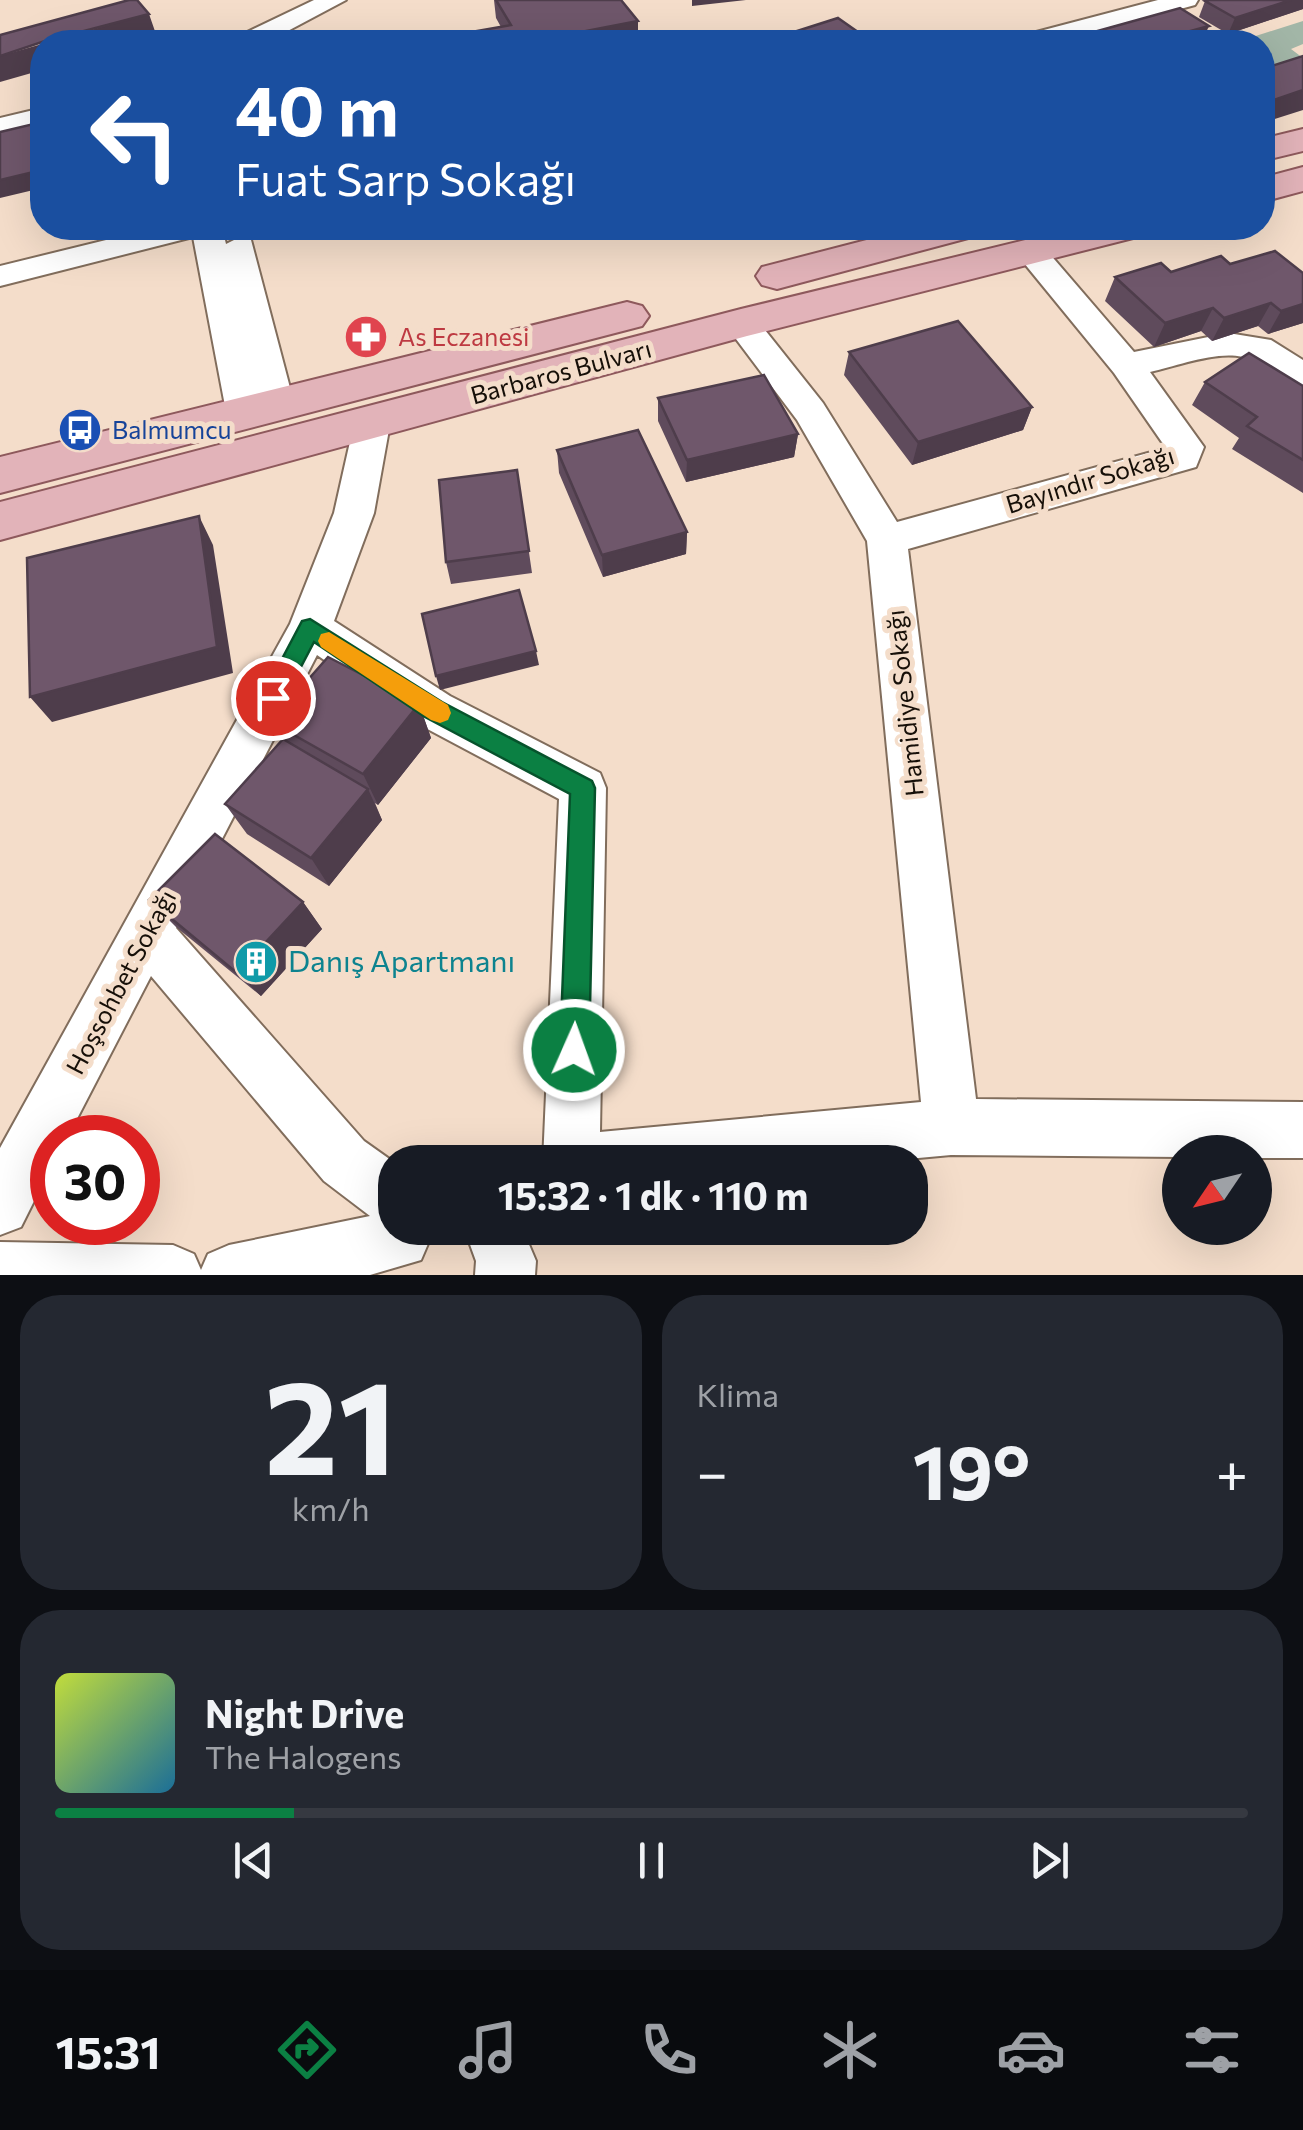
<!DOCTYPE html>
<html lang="tr">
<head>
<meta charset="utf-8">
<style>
  body { margin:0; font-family:Commissioner,sans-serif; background:#242831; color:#f1f3f6; height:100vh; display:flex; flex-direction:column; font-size:38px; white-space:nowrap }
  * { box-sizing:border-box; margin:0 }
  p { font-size:32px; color:#9ea1a6 }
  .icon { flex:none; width:55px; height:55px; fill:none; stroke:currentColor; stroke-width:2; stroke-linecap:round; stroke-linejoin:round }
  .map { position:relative; height:1275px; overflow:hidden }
  .drawer { display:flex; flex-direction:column; gap:20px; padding:20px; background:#0d0f14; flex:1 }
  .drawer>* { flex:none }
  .guide { position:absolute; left:30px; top:30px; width:1245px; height:210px; border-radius:40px; box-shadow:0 10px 40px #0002; background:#1a4fa0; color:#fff; overflow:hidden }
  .needle { width:65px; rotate:235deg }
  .fabs { position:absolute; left:1162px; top:1135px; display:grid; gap:20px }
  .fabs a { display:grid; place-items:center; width:110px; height:110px; border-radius:50%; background:#171b24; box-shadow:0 10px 40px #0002; font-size:50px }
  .speed { position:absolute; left:30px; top:1115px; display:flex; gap:20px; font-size:50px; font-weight:700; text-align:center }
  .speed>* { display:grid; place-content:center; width:130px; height:130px; border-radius:50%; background:#171b24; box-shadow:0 10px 40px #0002; line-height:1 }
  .speed .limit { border:15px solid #d22; background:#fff; color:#111 }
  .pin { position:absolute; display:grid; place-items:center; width:85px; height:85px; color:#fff; margin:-42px; border:5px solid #fff; border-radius:50%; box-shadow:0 2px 10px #0007 }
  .me { position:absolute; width:110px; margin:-55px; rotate:2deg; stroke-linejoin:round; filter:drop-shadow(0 0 8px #0008) }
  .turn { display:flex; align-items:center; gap:35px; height:210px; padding:0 40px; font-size:45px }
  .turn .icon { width:130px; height:130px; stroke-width:2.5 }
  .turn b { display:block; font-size:70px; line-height:85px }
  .big { font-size:75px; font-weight:700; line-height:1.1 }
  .drawer .tile { flex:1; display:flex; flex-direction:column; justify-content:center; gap:15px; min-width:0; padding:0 35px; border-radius:40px; background:#242831 }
  .drawer .dial { align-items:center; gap:0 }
  .dial b { font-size:130px; line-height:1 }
  .song { display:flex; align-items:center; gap:30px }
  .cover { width:120px; height:120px; border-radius:15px; background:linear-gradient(135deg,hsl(70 70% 55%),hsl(200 70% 35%)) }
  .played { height:10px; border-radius:5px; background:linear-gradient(90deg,#0b8043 20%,#363941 20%) }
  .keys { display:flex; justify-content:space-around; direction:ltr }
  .heat { display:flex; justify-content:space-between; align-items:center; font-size:55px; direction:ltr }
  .drawer .tiles { flex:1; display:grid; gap:20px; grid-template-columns:1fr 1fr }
  .tile:last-child { grid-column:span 2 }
  .trip { position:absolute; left:378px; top:1145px; width:550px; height:100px; border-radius:40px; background:#171b24; box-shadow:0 10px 40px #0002; font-weight:700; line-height:100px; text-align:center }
  .menu { display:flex; height:160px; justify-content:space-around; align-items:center; background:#090b0e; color:#9ea1a6 }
  .menu .icon { width:70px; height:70px }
  .menu .selected { color:#0b8043 }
  .menu b { font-size:45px; color:#f1f3f6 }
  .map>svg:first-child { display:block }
  .green { fill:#a2b6a7 }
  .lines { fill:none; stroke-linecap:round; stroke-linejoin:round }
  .minor-casing { stroke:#816d5c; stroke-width:4 }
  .major-casing { stroke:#8e595c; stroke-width:4 }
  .minor { fill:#fff; fill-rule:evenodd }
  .major { fill:#e2b3b9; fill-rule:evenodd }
  .wall { fill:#5f4b5c }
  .shaded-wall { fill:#4e3d4b }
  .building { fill:#6f576b; stroke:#4e3d4b; stroke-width:2.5 }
  .route { fill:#0b8043; stroke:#07532c; stroke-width:2.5 }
  .slow { fill:#f59e0b }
  .labels { text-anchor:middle; stroke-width:10; stroke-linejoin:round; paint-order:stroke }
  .health-label { font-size:25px; fill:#be3a42; stroke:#f4ddca; text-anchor:start }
  .street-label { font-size:25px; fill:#160f08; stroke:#f4ddca }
  .transit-label { font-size:25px; fill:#164399; stroke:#f4ddca; text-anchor:start }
  .near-culture-label { font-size:30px; fill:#0d838f; stroke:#f4ddca; text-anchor:start }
</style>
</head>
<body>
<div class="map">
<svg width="1303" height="1275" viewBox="0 0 1303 1275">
  <rect width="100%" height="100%" fill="#f4ddca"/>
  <path class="green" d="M1303 21V44L1291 49 1303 58 1263 80 1262 42H1237Z"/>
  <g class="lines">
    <g class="minor-casing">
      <path id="minor" d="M314 0H346L267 42H235L239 36Z
        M1158 0H1198L1195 5 1058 42H1017L1021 36Z
        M42 108V124L0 135V118Z
        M155 228H222L226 244 240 237 251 240 294 403 289 412 276 415 262 409 257 420 244 424 231 420 226 411 193 237 0 286V266Z
        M1031 242 1042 245 1134 352 1228 333 1271 340 1303 360V389C1284 384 1271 370 1254 361 1226 346 1179 366 1150 372L1204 447 1196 467 908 549 976 1099 1303 1102V1158H1255V1152H1180V1157L951 1155 875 1162H543L559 799 418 724 317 655 176 928 364 1141 395 1163V1228H425L430 1239 421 1260 370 1275H0V1242L173 1245 194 1254 201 1270 208 1254 229 1245 370 1216 324 1181 151 976 67 1138H52V1165L21 1227 0 1235V1148L290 624 334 513 354 424 359 415 372 411 385 415 390 424 374 513 334 621 450 696 600 773 606 788 600 1132 921 1102 867 541 797 420 724 323 729 315 741 312 753 315 823 403 897 522 1166 448 1114 373 1015 252 1020 245Z
        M464 1228H522L536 1261 535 1275H475L476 1261Z"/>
    </g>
    <g class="major-casing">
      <path id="major" d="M1303 129V151L1262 161V139Z
        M1303 167V191L1262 202V178Z
        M913 228H978L972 237 777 289 762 285 756 276 762 267Z
        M1075 228H1143L1137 237 747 336 0 540V502L741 309Z
        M627 302 642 306 649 316 642 326 0 493V457Z"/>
    </g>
    <use href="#minor" class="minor"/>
    <use href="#major" class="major"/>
  </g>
  <path class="wall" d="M494 0H621L501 27 496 18Z
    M1205 1 1303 9 1228 34 1199 17Z
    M794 32 868 42H793Z
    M1094 32 1202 41 1091 42Z
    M1221 256 1303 323 1268 334 1258 326 1212 341 1201 331 1154 347 1105 301 1115 277 1171 272Z
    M849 352 1032 407 1023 430 912 465 844 375Z
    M1205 382 1303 386V493L1232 449 1239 438 1192 405Z
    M658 398 798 434 794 457 686 482 658 421Z
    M557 450 687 532 686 554 603 577 559 473Z
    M517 470 532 573 451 584 446 562Z
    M419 704 431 738 378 805 375 803 382 820 329 886 247 834 225 804 282 741 271 722Z
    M149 900 303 902 322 929 261 996 176 927Z"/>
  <path class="shaded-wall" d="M692 0H746L692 6Z
    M1291 0H1303V9L1228 34 1235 18Z
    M149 14 157 37 138 42H47Z
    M638 21V42H544V39Z
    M1209 26 1202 41 1198 42H1150Z
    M42 44V70L0 82V56Z
    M1303 90V110L1262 123V104Z
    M42 170V188L0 198V180Z
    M1271 303 1258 326 1212 341 1224 318Z
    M1303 304V323L1268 334 1281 311Z
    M1213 308 1201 331 1154 347 1165 323Z
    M1032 407 1023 430 912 465 918 442Z
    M798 434 794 457 686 482 687 460Z
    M199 516 213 545 233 673 52 722 30 697Z
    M687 532 686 554 603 577 602 555Z
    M536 651 539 665 440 690 436 676Z
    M419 704 431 738 378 805 363 774Z
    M368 789 382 820 329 886 311 858Z
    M303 902 322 929 261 996 237 973Z"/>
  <path class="building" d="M129 0H137L149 14 42 42 0 56V35Z
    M496 0H621L638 21 544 39 546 42H414L511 25Z
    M1209 0H1291L1235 18 1205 1Z
    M1180 8 1209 26 1150 42H1110L1094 32Z
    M838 18 868 39 858 42H808L794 32Z
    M766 32 781 42H735Z
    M1303 56V90L1262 104V69Z
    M42 122V170L0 180V132Z
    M1275 251 1303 273V304L1281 311 1271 303 1224 318 1213 308 1165 323 1115 277 1161 263 1171 272 1221 256 1230 264Z
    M958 321 1032 407 918 442 849 352Z
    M1249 353 1303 386V460L1247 426 1257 417 1205 382Z
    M764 375 798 434 687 460 658 398Z
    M638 430 687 532 602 555 557 450Z
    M517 470 529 551 446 562 439 480Z
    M199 516 217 647 30 697 27 558Z
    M519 590 536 651 436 676 422 614Z
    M328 657 419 704 363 774 271 722Z
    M283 739 368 789 311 858 225 804Z
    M215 834 303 902 237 973 149 900Z"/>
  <path class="route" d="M310 619 442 702 592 781 595 788 589 1050 585 1060 574 1065 564 1060 560 1050 570 794 425 717 314 642 281 705H265L261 698 265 691 302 621Z"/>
  <path class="slow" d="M329 632 448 705 451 713 448 720 440 723 431 720 321 647 318 641 321 634Z"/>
  <defs>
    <g id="pharmacy-disc" transform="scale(2.25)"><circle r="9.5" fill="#e0444e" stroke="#f4ddca"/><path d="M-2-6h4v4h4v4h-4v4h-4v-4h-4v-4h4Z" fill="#fff"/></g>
    <g id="bus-disc" transform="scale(2.25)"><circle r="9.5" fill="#1a4fb4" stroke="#f4ddca"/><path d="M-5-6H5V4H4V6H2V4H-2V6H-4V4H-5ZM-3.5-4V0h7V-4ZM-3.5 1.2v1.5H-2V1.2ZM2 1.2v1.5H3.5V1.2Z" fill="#fff"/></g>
    <g id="building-disc" transform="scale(2.25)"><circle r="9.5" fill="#0f9aa8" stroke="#f4ddca"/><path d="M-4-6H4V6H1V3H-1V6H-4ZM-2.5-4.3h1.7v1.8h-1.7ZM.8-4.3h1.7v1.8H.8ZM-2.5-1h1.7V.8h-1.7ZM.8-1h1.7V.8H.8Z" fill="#fff"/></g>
  </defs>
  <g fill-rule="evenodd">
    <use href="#pharmacy-disc" x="366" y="337"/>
    <use href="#bus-disc" x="80" y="430"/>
    <use href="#building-disc" x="256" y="962"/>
  </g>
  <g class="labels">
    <g class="health-label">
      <text x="398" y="346">As Eczanesi</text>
    </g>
    <g class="street-label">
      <text transform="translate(561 372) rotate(-15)" y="9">Barbaros Bulvarı</text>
      <text transform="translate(1090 480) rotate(-17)" y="9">Bayındır Sokağı</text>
      <text transform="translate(905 703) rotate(-96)" y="9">Hamidiye Sokağı</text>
      <text transform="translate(121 982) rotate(-62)" y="9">Hoşsohbet Sokağı</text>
    </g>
    <g class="transit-label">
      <text x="112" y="439">Balmumcu</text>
    </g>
    <g class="near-culture-label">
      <text x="288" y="972">Danış Apartmanı</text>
    </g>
  </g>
</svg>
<div class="fabs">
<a><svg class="needle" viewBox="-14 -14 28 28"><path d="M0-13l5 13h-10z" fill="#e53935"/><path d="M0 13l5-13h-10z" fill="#9ea1a6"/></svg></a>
</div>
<div class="speed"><div class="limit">30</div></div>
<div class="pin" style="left:273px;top:698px;background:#d93025"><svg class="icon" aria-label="arrive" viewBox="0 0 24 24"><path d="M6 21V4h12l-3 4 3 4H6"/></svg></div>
<svg class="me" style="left:574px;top:1050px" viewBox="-20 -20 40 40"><circle r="17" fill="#0b8043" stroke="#fff" stroke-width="3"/><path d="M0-11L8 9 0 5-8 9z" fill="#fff"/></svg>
<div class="trip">15:32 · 1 dk · 110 m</div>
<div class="guide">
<div class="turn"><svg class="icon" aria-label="left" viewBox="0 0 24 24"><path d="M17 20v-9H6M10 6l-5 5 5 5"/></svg><div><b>40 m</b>Fuat Sarp Sokağı</div></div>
</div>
</div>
<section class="drawer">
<div class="tiles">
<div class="tile dial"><b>21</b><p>km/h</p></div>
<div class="tile"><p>Klima</p>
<div class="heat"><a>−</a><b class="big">19°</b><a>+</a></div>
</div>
<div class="tile">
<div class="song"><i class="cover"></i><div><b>Night Drive</b><p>The Halogens</p></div></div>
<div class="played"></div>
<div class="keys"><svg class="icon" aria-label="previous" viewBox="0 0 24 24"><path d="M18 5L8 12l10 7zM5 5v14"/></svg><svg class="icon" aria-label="pause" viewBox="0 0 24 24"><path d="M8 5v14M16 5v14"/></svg><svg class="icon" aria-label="next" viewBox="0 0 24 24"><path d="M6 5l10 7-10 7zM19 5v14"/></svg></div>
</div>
</div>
</section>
<nav class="menu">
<b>15:31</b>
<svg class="icon selected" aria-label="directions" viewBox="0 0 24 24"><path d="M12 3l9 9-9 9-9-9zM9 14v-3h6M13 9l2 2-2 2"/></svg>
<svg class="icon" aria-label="music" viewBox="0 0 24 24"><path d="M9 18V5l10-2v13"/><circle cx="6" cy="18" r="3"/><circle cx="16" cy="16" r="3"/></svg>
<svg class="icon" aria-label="phone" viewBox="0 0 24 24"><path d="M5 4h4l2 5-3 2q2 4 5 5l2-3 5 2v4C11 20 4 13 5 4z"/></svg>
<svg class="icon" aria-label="climate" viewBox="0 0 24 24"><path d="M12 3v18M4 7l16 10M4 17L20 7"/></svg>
<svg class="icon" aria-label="car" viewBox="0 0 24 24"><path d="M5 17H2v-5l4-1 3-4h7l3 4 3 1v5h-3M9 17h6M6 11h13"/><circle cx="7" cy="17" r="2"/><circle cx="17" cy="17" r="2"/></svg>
<svg class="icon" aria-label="filters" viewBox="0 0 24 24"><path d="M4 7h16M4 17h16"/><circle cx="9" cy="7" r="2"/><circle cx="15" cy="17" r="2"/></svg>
</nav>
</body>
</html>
